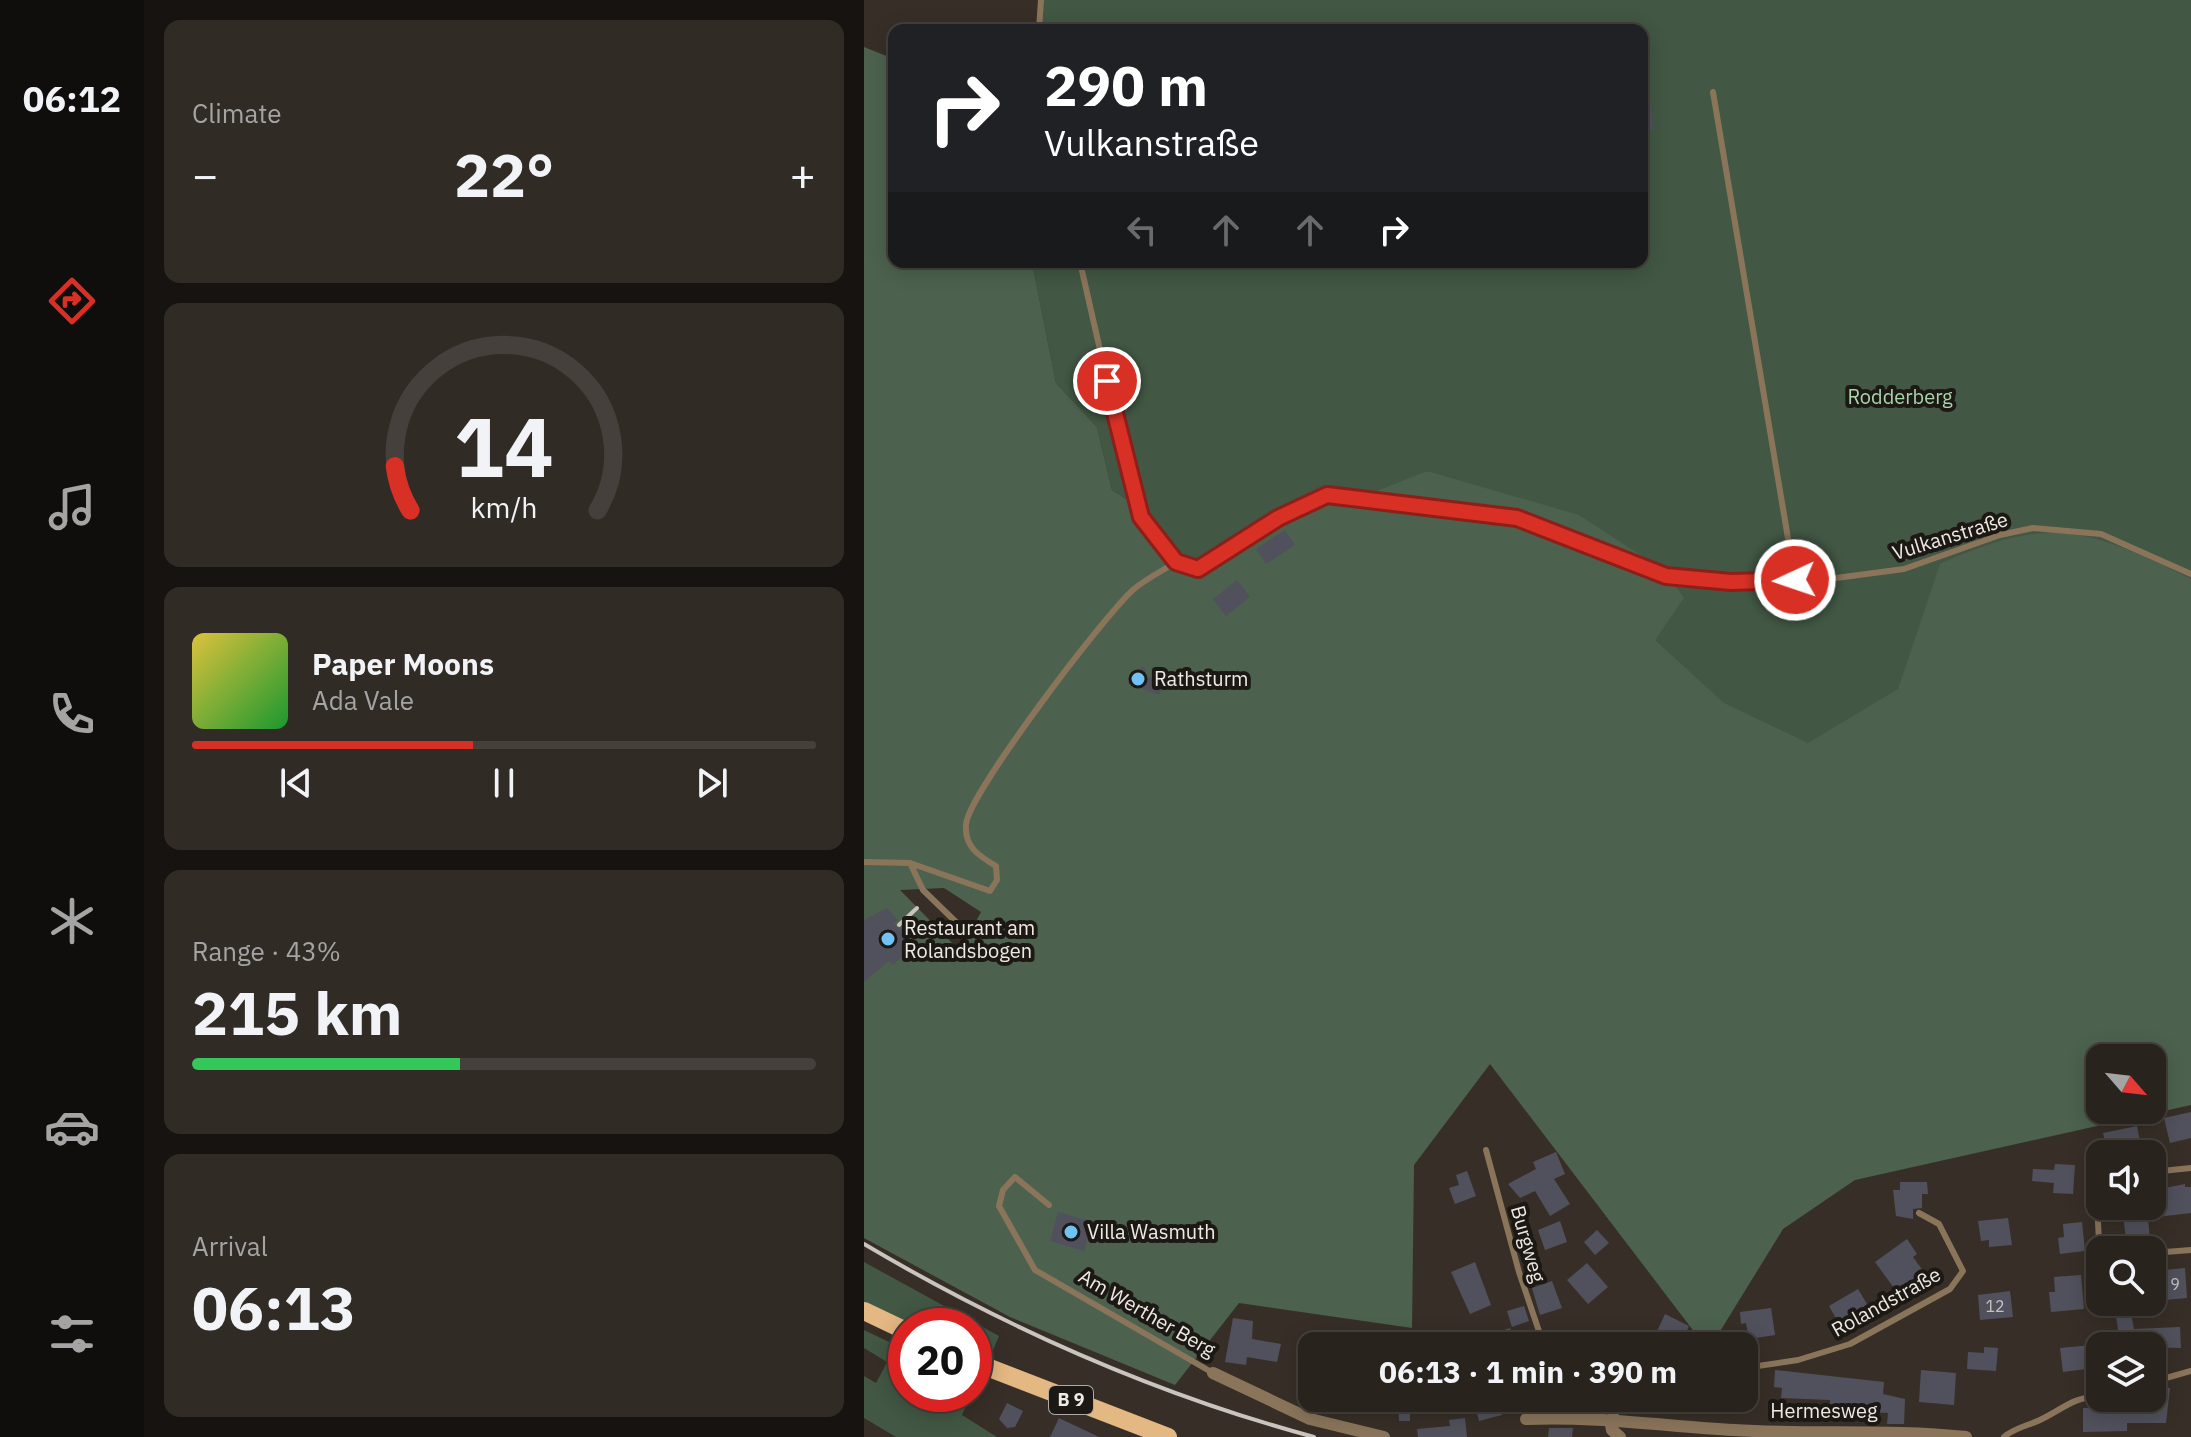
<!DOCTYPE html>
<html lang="en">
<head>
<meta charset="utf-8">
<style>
  body { margin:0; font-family:"IBM Plex Sans",sans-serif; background:#312b26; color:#f1f3f6; height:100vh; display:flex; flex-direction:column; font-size:30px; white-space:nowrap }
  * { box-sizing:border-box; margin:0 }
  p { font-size:26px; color:#a5a4a4 }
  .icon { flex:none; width:44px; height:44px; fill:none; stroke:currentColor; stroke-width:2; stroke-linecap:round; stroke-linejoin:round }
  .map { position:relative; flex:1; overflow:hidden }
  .details { display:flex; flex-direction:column; gap:20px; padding:20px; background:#171310; width:720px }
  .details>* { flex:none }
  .hud { position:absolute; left:24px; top:24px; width:760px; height:244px; border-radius:16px; box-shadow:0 4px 20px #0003,0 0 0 2px #45403b; background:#202124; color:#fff; overflow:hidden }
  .needle { width:52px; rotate:118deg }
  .controls { position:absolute; left:1222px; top:1044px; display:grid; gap:16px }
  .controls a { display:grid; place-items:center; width:80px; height:80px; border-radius:16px; background:#29231d; box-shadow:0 4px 20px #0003,0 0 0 2px #45403b; font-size:40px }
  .speed { position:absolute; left:24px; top:1308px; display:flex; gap:16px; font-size:40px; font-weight:700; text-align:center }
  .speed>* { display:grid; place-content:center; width:104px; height:104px; border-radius:50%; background:#29231d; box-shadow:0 4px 20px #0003,0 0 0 2px #45403b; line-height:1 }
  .speed .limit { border:12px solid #d22; background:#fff; color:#111 }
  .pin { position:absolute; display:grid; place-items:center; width:68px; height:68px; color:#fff; margin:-34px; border:4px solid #fff; border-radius:50%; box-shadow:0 2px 8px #0007 }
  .me { position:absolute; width:88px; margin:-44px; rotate:267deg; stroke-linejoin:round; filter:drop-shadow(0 0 6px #0008) }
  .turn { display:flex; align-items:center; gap:28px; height:168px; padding:0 24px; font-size:36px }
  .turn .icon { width:104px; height:104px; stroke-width:2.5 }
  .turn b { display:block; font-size:56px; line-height:68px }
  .lanes { display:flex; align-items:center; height:76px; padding:0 24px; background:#0003; justify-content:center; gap:40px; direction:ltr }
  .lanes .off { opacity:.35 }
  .big { font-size:60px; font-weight:700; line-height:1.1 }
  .details .tile { flex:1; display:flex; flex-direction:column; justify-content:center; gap:12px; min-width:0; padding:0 28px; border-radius:16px; background:#312b26 }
  .details .dial { align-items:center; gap:0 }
  .dial svg { height:208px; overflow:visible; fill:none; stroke:#45403b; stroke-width:7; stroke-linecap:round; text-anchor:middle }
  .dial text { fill:#f1f3f6; stroke:none }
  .song { display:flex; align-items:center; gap:24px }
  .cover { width:96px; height:96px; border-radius:12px; background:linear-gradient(135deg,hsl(50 70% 55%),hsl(130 70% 35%)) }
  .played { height:8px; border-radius:4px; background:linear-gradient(90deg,#d93025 45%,#45403b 45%) }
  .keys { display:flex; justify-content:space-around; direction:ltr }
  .heat { display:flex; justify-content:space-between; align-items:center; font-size:44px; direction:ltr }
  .charge { height:12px; border-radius:6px; background:linear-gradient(90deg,#34c759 43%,#45403b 0) }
  .trip { position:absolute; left:434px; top:1332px; width:460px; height:80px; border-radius:16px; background:#29231d; box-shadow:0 4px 20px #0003,0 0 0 2px #45403b; font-weight:700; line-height:80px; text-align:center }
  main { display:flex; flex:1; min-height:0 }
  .tabs { display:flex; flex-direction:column; width:144px; justify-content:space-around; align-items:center; background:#100e0c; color:#a5a4a4 }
  .tabs .icon { width:56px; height:56px }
  .tabs .current { color:#d93025 }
  .tabs b { font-size:36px; color:#f1f3f6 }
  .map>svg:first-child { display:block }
  .green { fill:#425744 }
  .forest { fill:#4c624e; fill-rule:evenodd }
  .building { fill:#51515d }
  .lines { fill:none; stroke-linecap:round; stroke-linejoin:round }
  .service { stroke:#8a755b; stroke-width:6 }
  .minor { stroke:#8a755b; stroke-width:12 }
  .primary { stroke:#e4b882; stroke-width:18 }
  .rail { stroke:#cac4be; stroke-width:4 }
  .route-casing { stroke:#8d1f18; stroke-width:20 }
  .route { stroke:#d93025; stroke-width:14 }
  .poi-dot { fill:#70c1f4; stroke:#1c1814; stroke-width:3 }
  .labels { text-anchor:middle; stroke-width:8; stroke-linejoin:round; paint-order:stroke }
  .number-label { font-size:16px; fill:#c8c3c2 }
  .shield { fill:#1c1814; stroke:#b0aaa6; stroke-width:2 }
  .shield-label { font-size:18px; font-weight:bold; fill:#efe9e4 }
  .park-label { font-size:20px; fill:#a9d5ad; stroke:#1c1814 }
  .street-label { font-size:20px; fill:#efe9e4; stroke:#1c1814 }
  .poi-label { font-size:20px; fill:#efe9e4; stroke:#1c1814; text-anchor:start }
</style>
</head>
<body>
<main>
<nav class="tabs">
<b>06:12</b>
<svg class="icon current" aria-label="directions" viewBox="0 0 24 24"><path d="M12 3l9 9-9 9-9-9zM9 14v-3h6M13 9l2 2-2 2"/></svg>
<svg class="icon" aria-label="music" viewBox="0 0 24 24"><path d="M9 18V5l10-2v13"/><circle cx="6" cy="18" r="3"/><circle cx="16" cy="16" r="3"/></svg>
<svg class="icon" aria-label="phone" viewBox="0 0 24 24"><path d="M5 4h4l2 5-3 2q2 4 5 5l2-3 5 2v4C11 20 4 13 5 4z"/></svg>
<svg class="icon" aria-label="climate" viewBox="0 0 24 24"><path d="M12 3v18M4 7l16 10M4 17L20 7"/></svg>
<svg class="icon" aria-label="car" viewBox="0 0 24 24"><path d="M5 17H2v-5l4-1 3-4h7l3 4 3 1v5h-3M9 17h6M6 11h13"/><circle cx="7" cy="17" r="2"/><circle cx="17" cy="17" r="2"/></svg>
<svg class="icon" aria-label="filters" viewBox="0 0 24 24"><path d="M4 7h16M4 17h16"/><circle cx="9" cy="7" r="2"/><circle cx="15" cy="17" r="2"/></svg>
</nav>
<section class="details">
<div class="tile"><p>Climate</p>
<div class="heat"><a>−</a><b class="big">22°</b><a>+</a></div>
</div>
<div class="tile dial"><svg viewBox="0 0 100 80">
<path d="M14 69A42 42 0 1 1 86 69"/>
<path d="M14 69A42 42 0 0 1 8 52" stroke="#d93025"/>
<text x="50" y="56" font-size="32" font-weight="700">14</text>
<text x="50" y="72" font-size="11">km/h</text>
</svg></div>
<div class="tile">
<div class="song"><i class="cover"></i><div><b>Paper Moons</b><p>Ada Vale</p></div></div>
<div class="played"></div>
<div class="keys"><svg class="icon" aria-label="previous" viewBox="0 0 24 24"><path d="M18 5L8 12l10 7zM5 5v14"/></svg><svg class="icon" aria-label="pause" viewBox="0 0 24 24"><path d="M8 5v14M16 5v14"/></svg><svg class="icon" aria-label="next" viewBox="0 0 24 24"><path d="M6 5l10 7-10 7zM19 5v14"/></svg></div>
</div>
<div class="tile"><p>Range · 43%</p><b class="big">215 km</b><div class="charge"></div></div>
<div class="tile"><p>Arrival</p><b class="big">06:13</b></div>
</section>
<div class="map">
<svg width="1327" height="1437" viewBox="0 0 1327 1437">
  <rect width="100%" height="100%" fill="#372f27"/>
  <path class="green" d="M178 0H1327V795L898 755 564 471 504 494 469 488 331 568 272 505 248 490 233 427 192 383 168 262H778V30H173Z
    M0 1262 135 1336 125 1360 110 1354V1326H47L0 1302Z
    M0 1330 42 1350V1394H107L98 1415 133 1437H32L0 1418V1376L12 1383 23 1362 0 1348Z"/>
  <path class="forest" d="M0 47 30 59V262H168L192 383 233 427 248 490 272 505 331 568 438 497 469 488 504 494 563 471 715 515 801 571 820 598 791 640 860 703 944 743 1034 689 1076 564C1185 515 1223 527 1327 579V1105L991 1180 919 1229 847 1346H841L626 1064 550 1165 548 1328 375 1303 311 1385 146 1317 0 1238ZM80 888 117 912 96 951 36 890ZM1236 1058H1288V1110H1236Z"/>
  <path class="building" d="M778 97H786L790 130 778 132Z
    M421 530 431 545 402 564 392 549Z
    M373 580 386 597 362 616 349 599Z
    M280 666 283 676 301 683 295 695 263 683 269 672Z
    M23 908 34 920 30 923 50 945 29 965 25 961 0 982V920Z
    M1327 1112V1138L1306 1143 1300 1118Z
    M1273 1126 1278 1151 1244 1154 1239 1133Z
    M692 1152 701 1174 690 1179 706 1204 686 1216 671 1191 656 1198 644 1184 672 1169 669 1162Z
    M1191 1164 1211 1165 1209 1194 1189 1193 1190 1183 1168 1181 1169 1169 1190 1170Z
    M603 1171 612 1196 591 1204 585 1188 595 1185 592 1175Z
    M1036 1182H1063L1064 1194H1058V1208L1049 1209V1219L1032 1216 1029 1190H1036Z
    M1321 1184V1187H1327V1213L1293 1217 1290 1190Z
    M194 1212 228 1222 220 1251 186 1241Z
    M1144 1218 1148 1245 1125 1247V1240L1117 1241 1114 1221Z
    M1284 1219 1286 1239 1262 1242 1260 1222Z
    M696 1221 703 1242 681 1250 674 1230Z
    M1218 1222 1221 1251 1196 1254 1194 1238 1200 1237 1199 1224Z
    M733 1230 745 1243 731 1255 720 1242Z
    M1043 1239 1053 1254 1049 1257 1065 1279 1038 1299 1011 1262Z
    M611 1262 627 1305 606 1314 587 1272Z
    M723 1263 744 1287 724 1304 703 1280Z
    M1321 1268 1323 1298 1301 1300 1300 1283 1290 1284 1289 1271Z
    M1217 1275 1220 1309 1187 1312 1185 1292H1191L1190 1277Z
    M688 1281 698 1308 676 1315 668 1288Z
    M994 1289 1009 1314 979 1331 965 1306Z
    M1146 1291 1149 1317 1116 1320 1114 1295Z
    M1250 1302H1265L1270 1329 1316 1327 1317 1348 1245 1346 1242 1333 1254 1330Z
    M660 1306 665 1321 648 1327 643 1311Z
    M907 1308 911 1335 885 1339 882 1323 877 1324 876 1312Z
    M801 1314 825 1326 816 1346H800L789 1340Z
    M369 1318 389 1321 388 1339 417 1344 413 1362 383 1357 382 1365 361 1362Z
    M646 1328 652 1344 639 1346 634 1332Z
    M1228 1345 1229 1356 1221 1357 1222 1369 1199 1372 1196 1348Z
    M1120 1347 1134 1348 1132 1371 1103 1369 1104 1352 1120 1353Z
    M911 1370 1020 1382 1019 1394 1041 1399 1040 1424H1023L1024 1413 1005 1412V1408L966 1404V1400L917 1398 918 1388 910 1387Z
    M1057 1370 1092 1373 1090 1405 1055 1402Z
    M1300 1387 1306 1388 1302 1423H1263V1431L1219 1432V1408L1282 1407V1398H1288V1388Z
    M534 1398H546V1421H535Z
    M634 1398 638 1415 615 1421 611 1404Z
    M657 1398H696L700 1410H662Z
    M792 1398H837L835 1411 792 1405Z
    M143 1403 159 1411 151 1427 143 1428 135 1419Z
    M195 1418 235 1437H186Z
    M601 1418 603 1437H554L553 1429 586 1426 585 1420Z
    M685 1428H709L708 1437H684Z"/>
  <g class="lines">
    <path class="service" d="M175 30 177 0
      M849 92 931 580
      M216 262 270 499C283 532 300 559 334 569L414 518 463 495 653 518 802 576 867 582 972 578 1040 569 1136 535 1169 528 1237 534 1327 574
      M0 862 46 863 126 891 133 880 132 866C115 856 100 847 102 824 105 793 242 613 270 589 282 579 298 571 312 562
      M46 863 59 890 94 924
      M622 1150 655 1272 680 1346
      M1288 1172 1327 1168
      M1236 1182 1232 1186 1236 1259
      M185 1205 151 1177 139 1190 135 1206 171 1270 349 1373
      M1288 1253 1327 1250
      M880 1368 934 1360 986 1344 1086 1289 1099 1271 1075 1224 1055 1213
      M1288 1382 1327 1371
      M702 1398 709 1417
      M746 1420 765 1398
      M1140 1437C1150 1428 1163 1426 1176 1420 1199 1409 1209 1397 1236 1396"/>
    <path class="minor" d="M349 1373 446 1419 520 1437
      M662 1419C732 1416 800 1426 870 1430 947 1435 1024 1429 1102 1437
      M746 1420 748 1430 756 1437"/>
    <path class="primary" d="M0 1311 42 1331
      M110 1362 304 1437"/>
    <path class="rail" d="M35 925 53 908
      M0 1244C142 1328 291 1394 450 1437"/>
  </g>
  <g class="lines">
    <g class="route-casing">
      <path id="route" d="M243 381 277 517 312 562 334 569 414 518 463 495 653 518 802 576 867 582 931 580"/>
    </g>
    <use href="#route" class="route"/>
  </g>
  <g class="poi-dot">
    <circle cx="274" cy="679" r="8"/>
    <circle cx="24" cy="939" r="8"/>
    <circle cx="207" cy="1232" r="8"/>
  </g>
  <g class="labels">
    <g class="number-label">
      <text x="1311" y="1290">9</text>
      <text x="1131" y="1312">12</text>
    </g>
    <rect class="shield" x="185" y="1386" width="44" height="28" rx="6"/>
    <g class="shield-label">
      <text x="207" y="1406">B 9</text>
    </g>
    <g class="park-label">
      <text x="1036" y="404">Rodderberg</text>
    </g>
    <g class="street-label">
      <text transform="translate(1086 536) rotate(-17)" y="7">Vulkanstraße</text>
      <text transform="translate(664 1244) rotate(74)" y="7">Burgweg</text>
      <text transform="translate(1022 1302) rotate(-29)" y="7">Rolandstraße</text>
      <text transform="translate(283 1313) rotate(30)" y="7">Am Werther Berg</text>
      <text x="960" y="1418">Hermesweg</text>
    </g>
    <g class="poi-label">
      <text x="290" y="686">Rathsturm</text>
      <text x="40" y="935">Restaurant am<tspan x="40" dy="23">Rolandsbogen</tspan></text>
      <text x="223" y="1239">Villa Wasmuth</text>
    </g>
  </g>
</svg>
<div class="controls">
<a><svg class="needle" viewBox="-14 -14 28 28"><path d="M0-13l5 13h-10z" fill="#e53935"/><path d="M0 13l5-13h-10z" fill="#a5a4a4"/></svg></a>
<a><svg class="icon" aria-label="sound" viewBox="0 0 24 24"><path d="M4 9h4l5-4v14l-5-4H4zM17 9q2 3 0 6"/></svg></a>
<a><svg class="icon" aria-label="search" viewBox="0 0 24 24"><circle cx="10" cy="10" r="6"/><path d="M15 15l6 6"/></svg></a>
<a><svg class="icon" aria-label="layers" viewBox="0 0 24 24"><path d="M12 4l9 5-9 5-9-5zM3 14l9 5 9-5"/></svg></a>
</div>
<div class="speed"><div class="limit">20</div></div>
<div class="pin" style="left:243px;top:381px;background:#d93025"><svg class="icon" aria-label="arrive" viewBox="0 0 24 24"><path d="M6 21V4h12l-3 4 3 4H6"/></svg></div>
<svg class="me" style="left:931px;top:580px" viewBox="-20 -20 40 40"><circle r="17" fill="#d93025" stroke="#fff" stroke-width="3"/><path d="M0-11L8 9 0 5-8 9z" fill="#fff"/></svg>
<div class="trip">06:13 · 1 min · 390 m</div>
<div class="hud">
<div class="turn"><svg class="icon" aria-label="right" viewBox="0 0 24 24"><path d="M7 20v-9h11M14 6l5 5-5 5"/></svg><div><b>290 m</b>Vulkanstraße</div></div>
<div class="lanes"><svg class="icon off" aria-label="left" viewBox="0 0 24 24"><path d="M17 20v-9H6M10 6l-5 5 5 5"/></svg><svg class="icon off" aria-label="ahead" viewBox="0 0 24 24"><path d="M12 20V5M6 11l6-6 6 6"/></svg><svg class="icon off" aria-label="ahead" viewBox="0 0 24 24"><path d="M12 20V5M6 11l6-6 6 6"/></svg><svg class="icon" aria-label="right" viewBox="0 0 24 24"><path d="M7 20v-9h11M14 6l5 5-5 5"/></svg></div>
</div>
</div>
</main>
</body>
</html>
